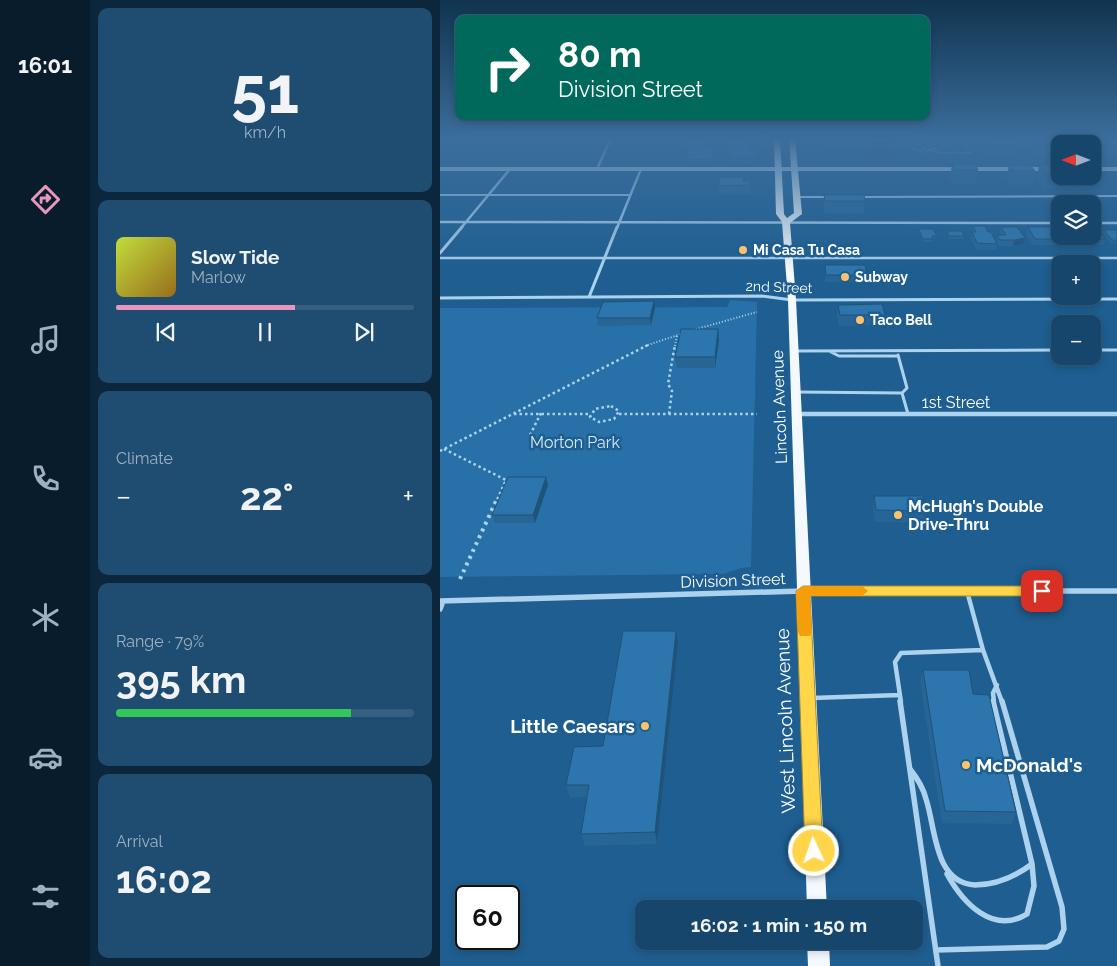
<!DOCTYPE html>
<html lang="en">
<head>
<meta charset="utf-8">
<style>
  body { margin:0; font-family:Raleway,sans-serif; background:#1f4d72; color:#f1f3f6; height:100vh; display:flex; flex-direction:column; font-size:19px; white-space:nowrap }
  * { box-sizing:border-box; margin:0 }
  p { font-size:16px; color:#9eb1c2 }
  .icon { flex:none; width:28px; height:28px; fill:none; stroke:currentColor; stroke-width:2; stroke-linecap:round; stroke-linejoin:round }
  .map { position:relative; flex:1; overflow:hidden }
  .details { display:flex; flex-direction:column; gap:8px; padding:8px; background:#0c263b; width:350px }
  .details>* { flex:none }
  .guide { position:absolute; left:15px; top:15px; width:475px; height:105px; border-radius:10px; box-shadow:0 2px 8px #0003,0 0 0 1px #355e7f; background:#00695c; color:#fff; overflow:hidden }
  .needle { width:32px; rotate:270deg }
  .tools { position:absolute; left:611px; top:135px; display:grid; gap:10px }
  .tools a { display:grid; place-items:center; width:50px; height:50px; border-radius:10px; background:#16466c; box-shadow:0 2px 8px #0003,0 0 0 1px #355e7f; font-size:25px }
  .speed { position:absolute; left:15px; top:885px; display:flex; gap:10px; font-size:25px; font-weight:700; text-align:center }
  .speed>* { display:grid; place-content:center; width:65px; height:65px; border-radius:50%; background:#16466c; box-shadow:0 2px 8px #0003,0 0 0 1px #355e7f; line-height:1 }
  .speed .limit { border:2px solid #111; border-radius:8px; background:#fff; color:#111 }
  .pin { position:absolute; display:grid; place-items:center; width:42px; height:42px; color:#fff; margin:-21px; border-radius:10px; box-shadow:0 2px 8px #0006 }
  .me { position:absolute; width:55px; margin:-28px; rotate:357deg; stroke-linejoin:round; filter:drop-shadow(0 0 4px #0008) }
  .turn { display:flex; align-items:center; gap:18px; height:105px; padding:0 20px; font-size:22px }
  .turn .icon { width:65px; height:65px; stroke-width:2.5 }
  .turn b { display:block; font-size:35px; line-height:42px }
  .big { font-size:38px; font-weight:700; line-height:1.1 }
  .details .tile { flex:1; display:flex; flex-direction:column; justify-content:center; gap:8px; min-width:0; padding:0 18px; border-radius:10px; background:#1f4d72 }
  .details .dial { align-items:center; gap:0 }
  .dial b { font-size:65px; line-height:1 }
  .song { display:flex; align-items:center; gap:15px }
  .cover { width:60px; height:60px; border-radius:8px; background:linear-gradient(135deg,hsl(70 70% 55%),hsl(40 70% 35%)) }
  .played { height:5px; border-radius:2px; background:linear-gradient(90deg,#e797bd 60%,#355e7f 60%) }
  .keys { display:flex; justify-content:space-around; direction:ltr }
  .heat { display:flex; justify-content:space-between; align-items:center; font-size:28px; direction:ltr }
  .charge { height:8px; border-radius:4px; background:linear-gradient(90deg,#34c759 79%,#355e7f 0) }
  .trip { position:absolute; left:195px; top:900px; width:288px; height:50px; border-radius:10px; background:#16466c; box-shadow:0 2px 8px #0003,0 0 0 1px #355e7f; font-weight:700; line-height:50px; text-align:center }
  main { display:flex; flex:1; min-height:0 }
  .menu { display:flex; flex-direction:column; width:90px; justify-content:space-around; align-items:center; background:#091c2b; color:#9eb1c2 }
  .menu .icon { width:35px; height:35px }
  .menu .on { color:#e797bd }
  .menu b { font-size:22px; color:#f1f3f6 }
  .map>svg:first-child { display:block }
  .green { fill:#2771a8 }
  .lines { fill:none; stroke-linecap:round; stroke-linejoin:round }
  .path-far2 { stroke:#add2ed; stroke-width:2; stroke-dasharray:1 2; stroke-linecap:butt }
  .path-far1 { stroke:#add2ed; stroke-width:2.5; stroke-dasharray:2.5 3; stroke-linecap:butt }
  .path { stroke:#add2ed; stroke-width:4; stroke-dasharray:3 4.5; stroke-linecap:butt }
  .lane-far4 { stroke:#add2ed; stroke-width:2 }
  .lane-far3 { stroke:#add2ed; stroke-width:2.5 }
  .lane-far2 { stroke:#add2ed; stroke-width:3 }
  .lane-far1 { stroke:#add2ed; stroke-width:4.5 }
  .lane { stroke:#add2ed; stroke-width:5.5 }
  .street-far3 { stroke:#add2ed; stroke-width:2.5 }
  .street-far2 { stroke:#add2ed; stroke-width:3 }
  .street-far1 { stroke:#add2ed; stroke-width:4.5 }
  .street { stroke:#add2ed; stroke-width:5.5 }
  .secondary { fill:#daecfa; fill-rule:evenodd }
  .primary { fill:#f4f9ff; fill-rule:evenodd }
  .wall { fill:#276595 }
  .shaded-wall { fill:#205379 }
  .building { fill:#2d76ad; stroke:#205379 }
  .route { fill:#ffd54a; stroke:#a68a30 }
  .slow { fill:#f59e0b }
  .poi-dot { fill:#fcc16d; stroke:#1e5e90; stroke-width:2 }
  .labels { text-anchor:middle; stroke-width:5; stroke-linejoin:round; paint-order:stroke }
  .far-poi-label { font-size:14px; font-weight:bold; fill:#fff; stroke:#1e5e90; text-anchor:start }
  .far-street-label { font-size:14px; fill:#fff; stroke:#1e5e90 }
  .street-label { font-size:16px; fill:#fff; stroke:#1e5e90 }
  .park-label { font-size:16px; fill:#d3e9fa; stroke:#1e5e90 }
  .poi-label { font-size:16px; font-weight:bold; fill:#fff; stroke:#1e5e90; text-anchor:start }
  .near-street-label { font-size:19px; fill:#fff; stroke:#1e5e90 }
  .near-poi-label { font-size:19px; font-weight:bold; fill:#fff; stroke:#1e5e90; text-anchor:end }
</style>
</head>
<body>
<main>
<nav class="menu">
<b>16:01</b>
<svg class="icon on" aria-label="directions" viewBox="0 0 24 24"><path d="M12 3l9 9-9 9-9-9zM9 14v-3h6M13 9l2 2-2 2"/></svg>
<svg class="icon" aria-label="music" viewBox="0 0 24 24"><path d="M9 18V5l10-2v13"/><circle cx="6" cy="18" r="3"/><circle cx="16" cy="16" r="3"/></svg>
<svg class="icon" aria-label="phone" viewBox="0 0 24 24"><path d="M5 4h4l2 5-3 2q2 4 5 5l2-3 5 2v4C11 20 4 13 5 4z"/></svg>
<svg class="icon" aria-label="climate" viewBox="0 0 24 24"><path d="M12 3v18M4 7l16 10M4 17L20 7"/></svg>
<svg class="icon" aria-label="car" viewBox="0 0 24 24"><path d="M5 17H2v-5l4-1 3-4h7l3 4 3 1v5h-3M9 17h6M6 11h13"/><circle cx="7" cy="17" r="2"/><circle cx="17" cy="17" r="2"/></svg>
<svg class="icon" aria-label="filters" viewBox="0 0 24 24"><path d="M4 7h16M4 17h16"/><circle cx="9" cy="7" r="2"/><circle cx="15" cy="17" r="2"/></svg>
</nav>
<section class="details">
<div class="tile dial"><b>51</b><p>km/h</p></div>
<div class="tile">
<div class="song"><i class="cover"></i><div><b>Slow Tide</b><p>Marlow</p></div></div>
<div class="played"></div>
<div class="keys"><svg class="icon" aria-label="previous" viewBox="0 0 24 24"><path d="M18 5L8 12l10 7zM5 5v14"/></svg><svg class="icon" aria-label="pause" viewBox="0 0 24 24"><path d="M8 5v14M16 5v14"/></svg><svg class="icon" aria-label="next" viewBox="0 0 24 24"><path d="M6 5l10 7-10 7zM19 5v14"/></svg></div>
</div>
<div class="tile"><p>Climate</p>
<div class="heat"><a>−</a><b class="big">22°</b><a>+</a></div>
</div>
<div class="tile"><p>Range · 79%</p><b class="big">395 km</b><div class="charge"></div></div>
<div class="tile"><p>Arrival</p><b class="big">16:02</b></div>
</section>
<div class="map">
<svg width="677" height="966" viewBox="0 0 677 966">
  <rect width="100%" height="100%" fill="#1e5e90"/>
  <path class="green" d="M290 300 317 302 311 567 301 568 283 574 0 577V308L287 307Z"/>
  <g class="lines">
    <path class="path-far2" d="M671 138 677 143
      M516 139H542
      M522 139 530 153
      M364 142 383 138
      M466 146 483 152 496 148
      M482 148 501 153H530
      M253 330 317 312
      M205 346 244 333
      M235 346 237 335"/>
    <path class="path-far1" d="M171 406 179 411 174 419 159 422 150 417 155 409Z
      M74 414H150
      M179 414H317
      M229 414 232 391 228 384 235 345
      M90 435 101 413
      M4 449 66 480 57 500
      M0 451 208 345"/>
    <path class="path" d="M20 579 57 499"/>
    <path class="lane-far4" d="M0 195H190
      M356 197H387
      M421 197 677 196"/>
    <path class="lane-far3" d="M0 258H677"/>
    <path class="lane-far2" d="M652 350H677
      M355 351 620 350
      M389 351 399 356H458
      M458 355 467 388 462 393 468 414
      M357 392 462 393"/>
    <path class="lane-far1" d="M527 591 543 650 562 702
      M372 698 460 695
      M461 702 455 662 461 653 543 650
      M554 702 553 693 557 685"/>
    <path class="lane" d="M460 701 498 966
      M470 769C478 779 483 787 486 799 496 829 494 883 535 885 556 885 576 876 592 864L553 701
      M507 874C523 903 553 935 587 914L594 886 592 864
      M496 950 607 947 619 941 624 929 622 907 562 701"/>
    <path class="street-far3" d="M157 169 171 138
      M0 222 620 223
      M652 223H677
      M21 228 70 169
      M177 228 201 169"/>
    <path class="street-far2" d="M0 253 22 227
      M149 297 177 227
      M0 298 322 296 352 300 677 299"/>
    <path class="street-far1" d="M356 414H677"/>
    <path class="street" d="M0 601 363 591H677
      M0 609 3 601"/>
    <path class="secondary" d="M0 167H620V171H0Z
      M652 167H677V171H652Z"/>
    <path class="primary" d="M334 138H340L344 214 347 218 354 213 349 138H355L362 214 350 223 356 300 387 909H367L348 300 342 222 336 214Z
      M367 941H389L390 966H368Z"/>
  </g>
  <path class="wall" d="M250 138H272L270 147 274 152 272 165H246V160Z
    M278 138H319V141H310L309 151H316V164L290 165 289 159H287V150H285V144H278Z
    M386 138H519L518 151 497 150 494 146H451L450 154 426 156 425 151V146L386 148Z
    M538 138H670L677 144 674 158H652V144H620V158H598L591 150H576L574 158H550L538 141Z
    M512 164 538 170 536 184H513L510 179Z
    M569 165 595 171 592 185H571L566 179Z
    M599 165 620 168V176H624L622 188H604L597 179Z
    M304 177V181H310V194H279L278 186Z
    M384 195 425 201 424 213H384Z
    M533 226 548 232 557 244 556 250H536L531 238Z
    M561 227 583 244 573 246H559L556 241 557 235H561L560 233Z
    M588 227 633 239 632 245H593L586 234Z
    M479 229 497 236 496 239H493V242H483L479 232Z
    M664 230H677V243H671L663 233Z
    M507 231 524 236V239H509L507 234Z
    M639 236H652L665 239 663 245H645Z
    M385 265 427 275 426 282H385Z
    M214 301 215 308 211 325 158 326 157 318Z
    M398 305 445 315 444 325 399 326 397 315Z
    M278 329 279 340 275 368H237L235 357Z
    M108 485 95 523H55L52 515Z
    M434 496 485 511 483 523 435 522 433 508Z
    M236 631 238 643 217 844 145 846 141 834 147 797 130 798 126 785 163 746Z
    M483 670 533 694 576 812 572 824 502 823 480 682Z"/>
  <path class="shaded-wall" d="M452 141 450 154 426 156 427 142Z
    M585 238 583 244 573 246 574 240Z
    M214 301 215 308 211 325 210 318Z
    M278 329 279 340 275 368V357Z
    M106 477 108 485 95 523 93 515Z
    M236 631 238 643 217 844 215 832Z"/>
  <path class="building" d="M250 138H271L270 142H263L262 147H273L272 159 246 160Z
    M285 138H310L309 151H316V157H289L290 151H287L288 142H285Z
    M426 138H451L452 141 427 142Z
    M547 138H572L577 145H552Z
    M595 138H622L628 144H620V145H601Z
    M646 138H670L677 145H653Z
    M512 164H535L538 170H515Z
    M569 165H590L595 171H573Z
    M599 165H618L620 168V173H607Z
    M280 177H304L303 181H310V185L278 186Z
    M384 195H424L425 201H385Z
    M533 226H545L548 232H551L557 244 537 243 532 232H536Z
    M561 227H577L585 238 574 240H560L557 235H566Z
    M588 227H620V236H632L633 239H595Z
    M652 228H656L665 239H647L645 236H652Z
    M479 229H493L497 236H492L493 239H483Z
    M664 230H677V240H672Z
    M507 231H522L524 236H509Z
    M385 265H425L427 275H386Z
    M214 301 210 318H157L163 302Z
    M442 304 445 315H400L398 305Z
    M241 329H278L275 357H235Z
    M68 477H106L93 515H52Z
    M434 496H483L485 511 436 510Z
    M183 631H236L215 832 141 834 149 785H126L134 747 163 746Z
    M483 670H529L533 694 549 695 576 812 505 811Z"/>
  <linearGradient id="sky" x2="0" y2="1"><stop stop-color="#10344f"/><stop offset="0.51" stop-color="#3b6e9c"/><stop offset="1" stop-color="#3b6e9c" stop-opacity="0"/></linearGradient>
  <rect width="677" height="273" fill="url(#sky)"/>
  <path class="route" d="M363 586H602L608 591 602 596H370L383 851 380 857 374 860 368 857 365 851 356 591Z"/>
  <path class="slow" d="M363 586H422L428 591 422 596H370L372 632 370 636H360L358 632 356 591Z"/>
  <g class="poi-dot">
    <circle cx="303" cy="250" r="5"/>
    <circle cx="405" cy="277" r="5"/>
    <circle cx="420" cy="320" r="5"/>
    <circle cx="458" cy="515" r="5"/>
    <circle cx="205" cy="726" r="5"/>
    <circle cx="526" cy="765" r="5"/>
  </g>
  <g class="labels">
    <g class="far-poi-label">
      <text x="313" y="255">Mi Casa Tu Casa</text>
      <text x="415" y="282">Subway</text>
      <text x="430" y="325">Taco Bell</text>
    </g>
    <g class="far-street-label">
      <text transform="translate(339 287) rotate(2)" y="5">2nd Street</text>
    </g>
    <g class="street-label">
      <text x="516" y="408">1st Street</text>
      <text transform="translate(339 407) rotate(-92)" y="6">Lincoln Avenue</text>
      <text transform="translate(293 580) rotate(-2)" y="6">Division Street</text>
    </g>
    <g class="park-label">
      <text x="135" y="448">Morton Park</text>
    </g>
    <g class="poi-label">
      <text x="468" y="512">McHugh's Double<tspan x="468" dy="18">Drive-Thru</tspan></text>
    </g>
    <g class="near-street-label">
      <text transform="translate(345 721) rotate(-92)" y="7">West Lincoln Avenue</text>
    </g>
    <g class="near-poi-label">
      <text x="195" y="733">Little Caesars</text>
      <text x="536" y="772" text-anchor="start">McDonald's</text>
    </g>
  </g>
</svg>
<div class="tools">
<a><svg class="needle" viewBox="-14 -14 28 28"><path d="M0-13l5 13h-10z" fill="#e53935"/><path d="M0 13l5-13h-10z" fill="#9eb1c2"/></svg></a>
<a><svg class="icon" aria-label="layers" viewBox="0 0 24 24"><path d="M12 4l9 5-9 5-9-5zM3 14l9 5 9-5"/></svg></a>
<a>+</a>
<a>−</a>
</div>
<div class="speed"><div class="limit">60</div></div>
<div class="pin" style="left:602px;top:591px;background:#d93025"><svg class="icon" aria-label="arrive" viewBox="0 0 24 24"><path d="M6 21V4h12l-3 4 3 4H6"/></svg></div>
<svg class="me" style="left:374px;top:851px" viewBox="-20 -20 40 40"><circle r="17" fill="#ffd54a" stroke="#fff" stroke-width="3"/><path d="M0-11L8 9 0 5-8 9z" fill="#fff"/></svg>
<div class="trip">16:02 · 1 min · 150 m</div>
<div class="guide">
<div class="turn"><svg class="icon" aria-label="right" viewBox="0 0 24 24"><path d="M7 20v-9h11M14 6l5 5-5 5"/></svg><div><b>80 m</b>Division Street</div></div>
</div>
</div>
</main>
</body>
</html>
